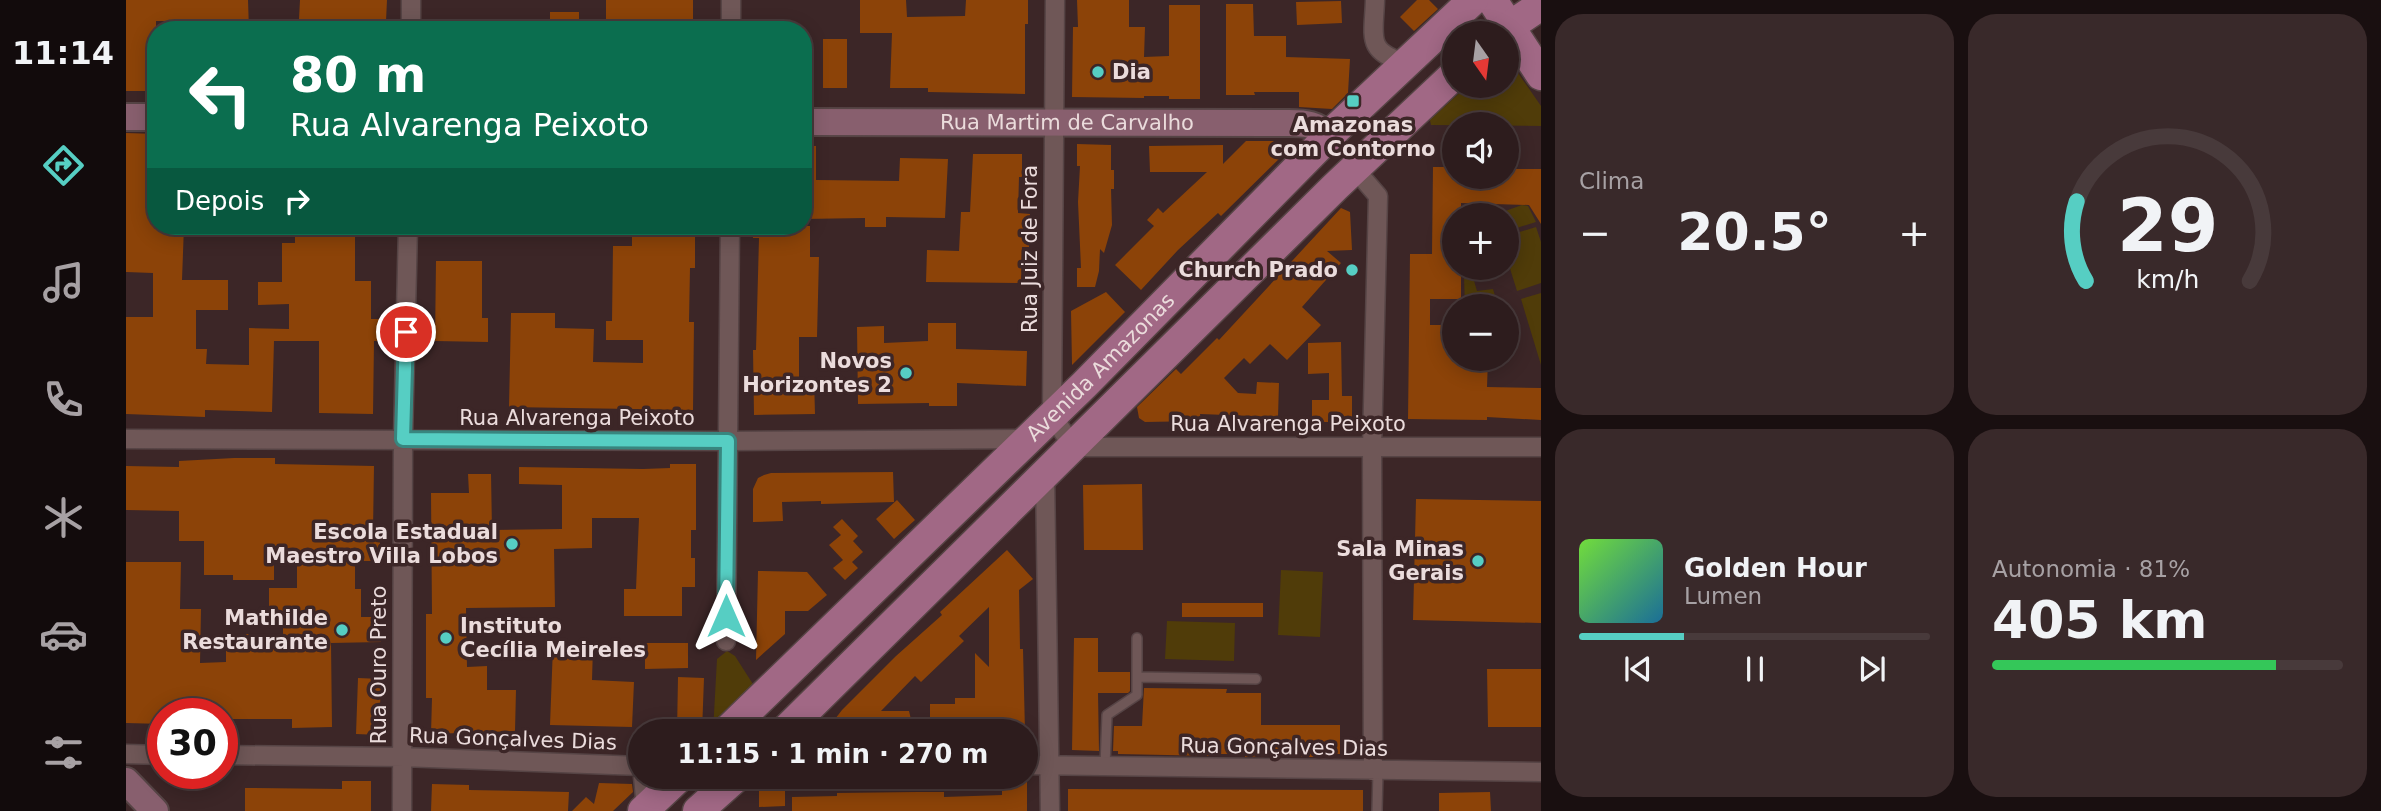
<!DOCTYPE html>
<html lang="pt">
<head>
<meta charset="utf-8">
<style>
  body { margin:0; font-family:"DejaVu Sans",sans-serif; background:#39292a; color:#f1f3f6; height:100vh; display:flex; flex-direction:column; font-size:26px; white-space:nowrap }
  * { box-sizing:border-box; margin:0 }
  p { font-size:23px; color:#a7a1a4 }
  .icon { flex:none; width:38px; height:38px; fill:none; stroke:currentColor; stroke-width:2; stroke-linecap:round; stroke-linejoin:round }
  .map { position:relative; flex:1; overflow:hidden }
  .details { display:flex; flex-direction:column; gap:14px; padding:14px; background:#190f10; width:840px }
  .details>* { flex:none }
  .banner { position:absolute; left:21px; top:21px; width:665px; height:214px; border-radius:28px; box-shadow:0 4px 18px #0003,0 0 0 2px #483a3b; background:#0b6e4f; color:#fff; overflow:hidden }
  .needle { width:46px; rotate:166deg }
  .fabs { position:absolute; left:1316px; top:21px; display:grid; gap:14px }
  .fabs a { display:grid; place-items:center; width:77px; height:77px; border-radius:50%; background:#2d1c1d; box-shadow:0 4px 18px #0003,0 0 0 2px #483a3b; font-size:35px }
  .speed { position:absolute; left:21px; top:698px; display:flex; gap:14px; font-size:35px; font-weight:700; text-align:center }
  .speed>* { display:grid; place-content:center; width:91px; height:91px; border-radius:50%; background:#2d1c1d; box-shadow:0 4px 18px #0003,0 0 0 2px #483a3b; line-height:1 }
  .speed .limit { border:10px solid #d22; background:#fff; color:#111 }
  .pin { position:absolute; display:grid; place-items:center; width:60px; height:60px; color:#fff; margin:-30px; border:4px solid #fff; border-radius:50%; box-shadow:0 2px 7px #0007 }
  .me { position:absolute; width:77px; margin:-38px; rotate:0deg; stroke-linejoin:round; filter:drop-shadow(0 0 5px #0008) }
  .turn { display:flex; align-items:center; gap:24px; height:147px; padding:0 28px; font-size:32px }
  .turn .icon { width:91px; height:91px; stroke-width:2.5 }
  .turn b { display:block; font-size:49px; line-height:60px }
  .then { display:flex; align-items:center; height:66px; padding:0 28px; background:#0003; gap:14px; font-size:26px }
  .big { font-size:52px; font-weight:800; line-height:1.1 }
  .details .card { flex:1; display:flex; flex-direction:column; justify-content:center; gap:10px; min-width:0; padding:0 24px; border-radius:28px; background:#39292a }
  .details .dial { align-items:center; gap:0 }
  .dial svg { height:182px; overflow:visible; fill:none; stroke:#483a3b; stroke-width:7; stroke-linecap:round; text-anchor:middle }
  .dial text { fill:#f1f3f6; stroke:none }
  .song { display:flex; align-items:center; gap:21px }
  .cover { width:84px; height:84px; border-radius:10px; background:linear-gradient(135deg,hsl(100 70% 55%),hsl(200 70% 35%)) }
  .played { height:7px; border-radius:4px; background:linear-gradient(90deg,#56cec3 30%,#483a3b 30%) }
  .keys { display:flex; justify-content:space-around; direction:ltr }
  .heat { display:flex; justify-content:space-between; align-items:center; font-size:38px; direction:ltr }
  .charge { height:10px; border-radius:5px; background:linear-gradient(90deg,#34c759 81%,#483a3b 0) }
  .details .tiles { flex:1; display:grid; gap:14px; grid-template-columns:repeat(2,1fr) }
  .trip { position:absolute; left:502px; top:719px; width:410px; height:70px; border-radius:35px; background:#2d1c1d; box-shadow:0 4px 18px #0003,0 0 0 2px #483a3b; font-weight:800; line-height:70px; text-align:center }
  main { display:flex; flex:1; min-height:0 }
  .tab-bar { display:flex; flex-direction:column; width:126px; justify-content:space-around; align-items:center; background:#120b0c; color:#a7a1a4 }
  .tab-bar .icon { width:49px; height:49px }
  .tab-bar .active { color:#56cec3 }
  .tab-bar b { font-size:32px; color:#f1f3f6 }
  .map>svg:first-child { display:block }
  .green { fill:#503c09 }
  .building { fill:#8c4308 }
  .lines { fill:none; stroke-linecap:round; stroke-linejoin:round }
  .lane-casing { stroke:#564445; stroke-width:12 }
  .street-casing { stroke:#564445; stroke-width:21 }
  .secondary-casing { stroke:#564445; stroke-width:30 }
  .primary-casing { stroke:#564445; stroke-width:33 }
  .lane { stroke:#6f5757; stroke-width:9 }
  .street { stroke:#6f5757; stroke-width:18 }
  .secondary { stroke:#885f6e; stroke-width:26 }
  .primary { stroke:#a16885; stroke-width:30 }
  .route-casing { stroke:#38867f; stroke-width:18 }
  .route { stroke:#56cec3; stroke-width:12 }
  .poi-dot { fill:#56cec3; stroke:#3c2627; stroke-width:2.5 }
  .labels { text-anchor:middle; stroke-width:7; stroke-linejoin:round; paint-order:stroke }
  .poi-label { font-size:21px; font-weight:bold; fill:#ebdcdc; stroke:#3c2627; text-anchor:end }
  .street-label { font-size:21px; fill:#ebdcdc; stroke:#3c2627 }
</style>
</head>
<body>
<main>
<nav class="tab-bar">
<b>11:14</b>
<svg class="icon active" aria-label="directions" viewBox="0 0 24 24"><path d="M12 3l9 9-9 9-9-9zM9 14v-3h6M13 9l2 2-2 2"/></svg>
<svg class="icon" aria-label="music" viewBox="0 0 24 24"><path d="M9 18V5l10-2v13"/><circle cx="6" cy="18" r="3"/><circle cx="16" cy="16" r="3"/></svg>
<svg class="icon" aria-label="phone" viewBox="0 0 24 24"><path d="M5 4h4l2 5-3 2q2 4 5 5l2-3 5 2v4C11 20 4 13 5 4z"/></svg>
<svg class="icon" aria-label="climate" viewBox="0 0 24 24"><path d="M12 3v18M4 7l16 10M4 17L20 7"/></svg>
<svg class="icon" aria-label="car" viewBox="0 0 24 24"><path d="M5 17H2v-5l4-1 3-4h7l3 4 3 1v5h-3M9 17h6M6 11h13"/><circle cx="7" cy="17" r="2"/><circle cx="17" cy="17" r="2"/></svg>
<svg class="icon" aria-label="filters" viewBox="0 0 24 24"><path d="M4 7h16M4 17h16"/><circle cx="9" cy="7" r="2"/><circle cx="15" cy="17" r="2"/></svg>
</nav>
<div class="map">
<svg width="1415" height="811" viewBox="0 0 1415 811">
  <rect width="100%" height="100%" fill="#3c2627"/>
  <path class="green" d="M1381 57 1415 106V126L1305 125 1304 120 1341 86H1381Z
    M1396 205 1402 206 1410 222 1381 231V215H1368Z
    M1410 227 1415 242V283L1391 291 1381 259V236Z
    M1346 274 1351 291 1367 289 1371 303 1339 306 1338 277Z
    M1415 293V365L1395 299Z
    M1155 570 1197 572 1194 637 1152 635Z
    M1041 621 1109 623 1108 661 1039 659Z
    M601 651 609 656 632 692 587 732 591 659Z"/>
  <path class="building" d="M0 0H122L123 30H87L86 21H30V91H0Z
    M174 0H261L260 21 173 19Z
    M480 0H567V23H480Z
    M734 0H780L781 17 839 16 840 0H902V24H899V94L802 92V88H764L766 33H734Z
    M951 0H1003V27H1019L1018 57 1043 56V5H1074V99H1043V96H1018V98L946 97 947 27H952Z
    M1291 0H1303L1312 9 1288 31 1274 17Z
    M1215 1 1216 23 1171 25 1170 2Z
    M1100 4H1127L1128 36H1160V57L1224 59 1222 93 1206 109 1173 107V92H1128L1129 95H1100Z
    M424 12H453V30H424Z
    M697 39H721V88H697Z
    M0 133 30 134V226H58L56 280H102V310H70V349H81L80 364 123 365V328L163 329V304L132 305V282H156V243H169V226H229V281H245V319H257V341H248L247 414 193 413V341H148L146 412 79 410V417L0 414V317H27V273L0 272Z
    M1120 141H1154L1158 154 1095 216 1092 213 1052 250 1015 290 989 265 1028 226 1021 220 1032 208 1037 213 1081 172H1024L1023 146 1097 145V164Z
    M951 144 985 145V170H988V189H985L986 225 978 253 974 249 973 271 969 287H951V268H955L952 202 954 166H951Z
    M677 146H690V180L773 181 774 158 822 159 819 218 760 217V227H739V218L677 219Z
    M847 154H896V177H893L892 213 904 214 903 247H896L895 283 800 282 801 250 833 251 835 212H844Z
    M1307 167H1328V177H1381V169H1415V224L1403 205 1335 203V215H1328V268H1335V299H1304V325H1328V359H1362L1361 387 1415 388V420L1361 417V420L1282 419 1284 254H1306Z
    M1215 208 1224 212 1226 250 1201 251 1215 263 1176 307 1195 325 1161 360 1144 344 1124 364 1118 358 1098 378 1112 393 1130 394 1131 382 1153 383 1152 417 1074 414 1075 421 1019 422 1013 418 1011 407 1050 369 1055 374 1091 338 1093 340Z
    M506 226H569V268H564L563 322H568L567 410 383 407 385 313H429V328L468 329 467 362 517 363V340H480V321H486L487 246H506Z
    M627 226H684V257H693L691 337H673V378H688L689 414 628 415 627 350H630L633 238H627Z
    M310 261H356V318H362V342L309 341Z
    M980 292 999 312 946 365 945 311Z
    M802 323H830V349L901 351 900 386 831 383V406H803V403L732 404 731 327 758 326V343L802 341Z
    M1215 342 1216 396H1226V419H1202V422H1186V400H1203V373L1182 374V343Z
    M108 458H149V464L248 466 247 531H254V561H229V589H235V617H255V642L205 643 206 727 166 728V719H96V714H37V724L0 723V562H55L54 609H75L74 663 100 662V634H157V611H143V588H171V554H148V580H107V575H78V541H53V511L0 510V466L53 467V461Z
    M544 464H570V530H565V558H569V587H556V616H498V589H510L513 518H466V548L428 549 429 607 340 608 341 667 361 666V690H390L389 731 305 734 306 698H300V614H306L305 493H343L342 474H365L366 530 436 529V485L393 484V467L517 469 544 468Z
    M767 472 768 502 695 504V501L656 502 657 521 627 522V489L632 478 638 475 645 473Z
    M1016 484 1017 550H958L957 485Z
    M1290 499 1415 501V623L1287 620Z
    M771 500 789 520 768 539 750 519Z
    M716 519 732 536 727 541 737 552 726 562 732 568 719 580 707 568 717 560 703 545 715 535 707 527Z
    M881 550 907 579 893 590 894 649H897L899 732H804V704H829V698H849V653L863 667V607L833 636 838 641 795 682 789 676 755 711H783L788 732H699L716 710 770 656 816 615 814 612Z
    M632 571 681 572 701 595 682 611H659V634L630 660Z
    M1056 603H1137V617H1056Z
    M948 638H972V672H1004V691L1002 693H972L973 751 946 750Z
    M519 643H562V668L519 669Z
    M427 646 467 647 466 680 508 682 506 727 424 725Z
    M1361 669H1415V727H1362Z
    M552 677 578 678 576 732H551Z
    M232 678 255 679 253 735 230 734Z
    M1018 688 1101 689 1100 693H1135V725H1214V754H1200V757H1175V754L1121 757H1119V754H1088V756L992 754V751H987L988 726H1016Z
    M216 781H245V811H119V788L216 789Z
    M876 782H901V811H666V797L711 796V793L790 792H818V797L876 795Z
    M473 783 506 784 507 792 487 811H446L460 797 468 804Z
    M306 784 343 785V790L443 792 442 811H305Z
    M659 785V806L633 807V790L638 786Z
    M942 789 1237 790V811H942Z
    M1364 792 1365 811H1313V793Z"/>
  <g class="lines">
    <g class="lane-casing">
      <path id="lane" d="M1011 677 1130 679
        M979 766 981 715 1011 695V638
        M1251 811 1252 771"/>
    </g>
    <g class="street-casing">
      <path id="street" d="M285 0V30
        M929 0 926 415 947 447H1415
        M1249 0C1248 36 1239 51 1279 63
        M605 30V0
        M1218 179 1234 175 1252 196 1246 447 1247 771
        M0 439 602 441 901 439
        M919 475 924 811
        M600 641 604 226
        M0 754 37 755
        M96 755 276 757 514 766
        M900 765 1415 772
        M517 777 520 807
        M276 811 277 439 282 226"/>
    </g>
    <g class="secondary-casing">
      <g id="secondary">
        <path d="M0 117H30"/>
        <path id="s1" d="M677 122 1163 123C1180 123 1190 124 1203 136"/>
        <path d="M0 781 29 811"/>
      </g>
    </g>
    <g class="primary-casing">
      <g id="primary">
        <path d="M1366 0 1415 75"/>
        <path d="M1374 33 1415 5"/>
        <path id="s2" d="M600 732 958 385 1212 127 1347 0"/>
        <path d="M658 732 1209 187 1328 75"/>
        <path d="M517 811 553 777"/>
        <path d="M572 811 610 777"/>
      </g>
    </g>
    <use href="#lane" class="lane"/>
    <use href="#street" class="street"/>
    <use href="#secondary" class="secondary"/>
    <use href="#primary" class="primary"/>
  </g>
  <g class="lines">
    <g class="route-casing">
      <path id="route" d="M280 332 277 439 602 441 600 616"/>
    </g>
    <use href="#route" class="route"/>
  </g>
  <g class="poi-dot">
    <circle cx="972" cy="72" r="7"/>
    <rect x="1220" y="94" width="14" height="14" rx="3.5"/>
    <circle cx="1226" cy="270" r="7"/>
    <circle cx="780" cy="373" r="7"/>
    <circle cx="386" cy="544" r="7"/>
    <circle cx="1352" cy="561" r="7"/>
    <circle cx="216" cy="630" r="7"/>
    <circle cx="320" cy="638" r="7"/>
  </g>
  <g class="labels">
    <g class="poi-label">
      <text x="986" y="79" text-anchor="start">Dia</text>
      <text x="1227" y="132" text-anchor="middle">Amazonas<tspan x="1227" dy="24">com Contorno</tspan></text>
      <text x="1212" y="277">Church Prado</text>
      <text x="766" y="368">Novos<tspan x="766" dy="24">Horizontes 2</tspan></text>
      <text x="372" y="539">Escola Estadual<tspan x="372" dy="24">Maestro Villa Lobos</tspan></text>
      <text x="1338" y="556">Sala Minas<tspan x="1338" dy="24">Gerais</tspan></text>
      <text x="202" y="625">Mathilde<tspan x="202" dy="24">Restaurante</tspan></text>
      <text x="334" y="633" text-anchor="start">Instituto<tspan x="334" dy="24">Cecília Meireles</tspan></text>
    </g>
    <g class="street-label">
      <text dy="7" stroke="none"><textPath href="#s1" startOffset="264">Rua Martim de Carvalho</textPath></text>
      <text transform="translate(904 249) rotate(-90)" y="7">Rua Juiz de Fora</text>
      <text dy="7" stroke="none"><textPath href="#s2" startOffset="523">Avenida Amazonas</textPath></text>
      <text x="451" y="425">Rua Alvarenga Peixoto</text>
      <text x="1162" y="431">Rua Alvarenga Peixoto</text>
      <text transform="translate(253 665) rotate(-90)" y="7">Rua Ouro Preto</text>
      <text transform="translate(387 739) rotate(2)" y="7">Rua Gonçalves Dias</text>
      <text transform="translate(1158 747) rotate(1)" y="7">Rua Gonçalves Dias</text>
    </g>
  </g>
</svg>
<div class="fabs">
<a><svg class="needle" viewBox="-14 -14 28 28"><path d="M0-13l5 13h-10z" fill="#e53935"/><path d="M0 13l5-13h-10z" fill="#a7a1a4"/></svg></a>
<a><svg class="icon" aria-label="sound" viewBox="0 0 24 24"><path d="M4 9h4l5-4v14l-5-4H4zM17 9q2 3 0 6"/></svg></a>
<a>+</a>
<a>−</a>
</div>
<div class="speed"><div class="limit">30</div></div>
<div class="pin" style="left:280px;top:332px;background:#d93025"><svg class="icon" aria-label="arrive" viewBox="0 0 24 24"><path d="M6 21V4h12l-3 4 3 4H6"/></svg></div>
<svg class="me" style="left:600px;top:616px" viewBox="-20 -20 40 40"><path d="M0-17L14 15 0 8-14 15z" fill="#56cec3" stroke="#fff" stroke-width="4"/></svg>
<div class="trip">11:15 · 1 min · 270 m</div>
<div class="banner">
<div class="turn"><svg class="icon" aria-label="left" viewBox="0 0 24 24"><path d="M17 20v-9H6M10 6l-5 5 5 5"/></svg><div><b>80 m</b>Rua Alvarenga Peixoto</div></div>
<div class="then">Depois<svg class="icon" aria-label="right" viewBox="0 0 24 24"><path d="M7 20v-9h11M14 6l5 5-5 5"/></svg></div>
</div>
</div>
<section class="details">
<div class="tiles">
<div class="card"><p>Clima</p>
<div class="heat"><a>−</a><b class="big">20.5°</b><a>+</a></div>
</div>
<div class="card dial"><svg viewBox="0 0 100 80">
<path d="M14 69A42 42 0 1 1 86 69"/>
<path d="M14 69A42 42 0 0 1 10 34" stroke="#56cec3"/>
<text x="50" y="56" font-size="32" font-weight="700">29</text>
<text x="50" y="72" font-size="11">km/h</text>
</svg></div>
<div class="card">
<div class="song"><i class="cover"></i><div><b>Golden Hour</b><p>Lumen</p></div></div>
<div class="played"></div>
<div class="keys"><svg class="icon" aria-label="previous" viewBox="0 0 24 24"><path d="M18 5L8 12l10 7zM5 5v14"/></svg><svg class="icon" aria-label="pause" viewBox="0 0 24 24"><path d="M8 5v14M16 5v14"/></svg><svg class="icon" aria-label="next" viewBox="0 0 24 24"><path d="M6 5l10 7-10 7zM19 5v14"/></svg></div>
</div>
<div class="card"><p>Autonomia · 81%</p><b class="big">405 km</b><div class="charge"></div></div>
</div>
</section>
</main>
</body>
</html>
